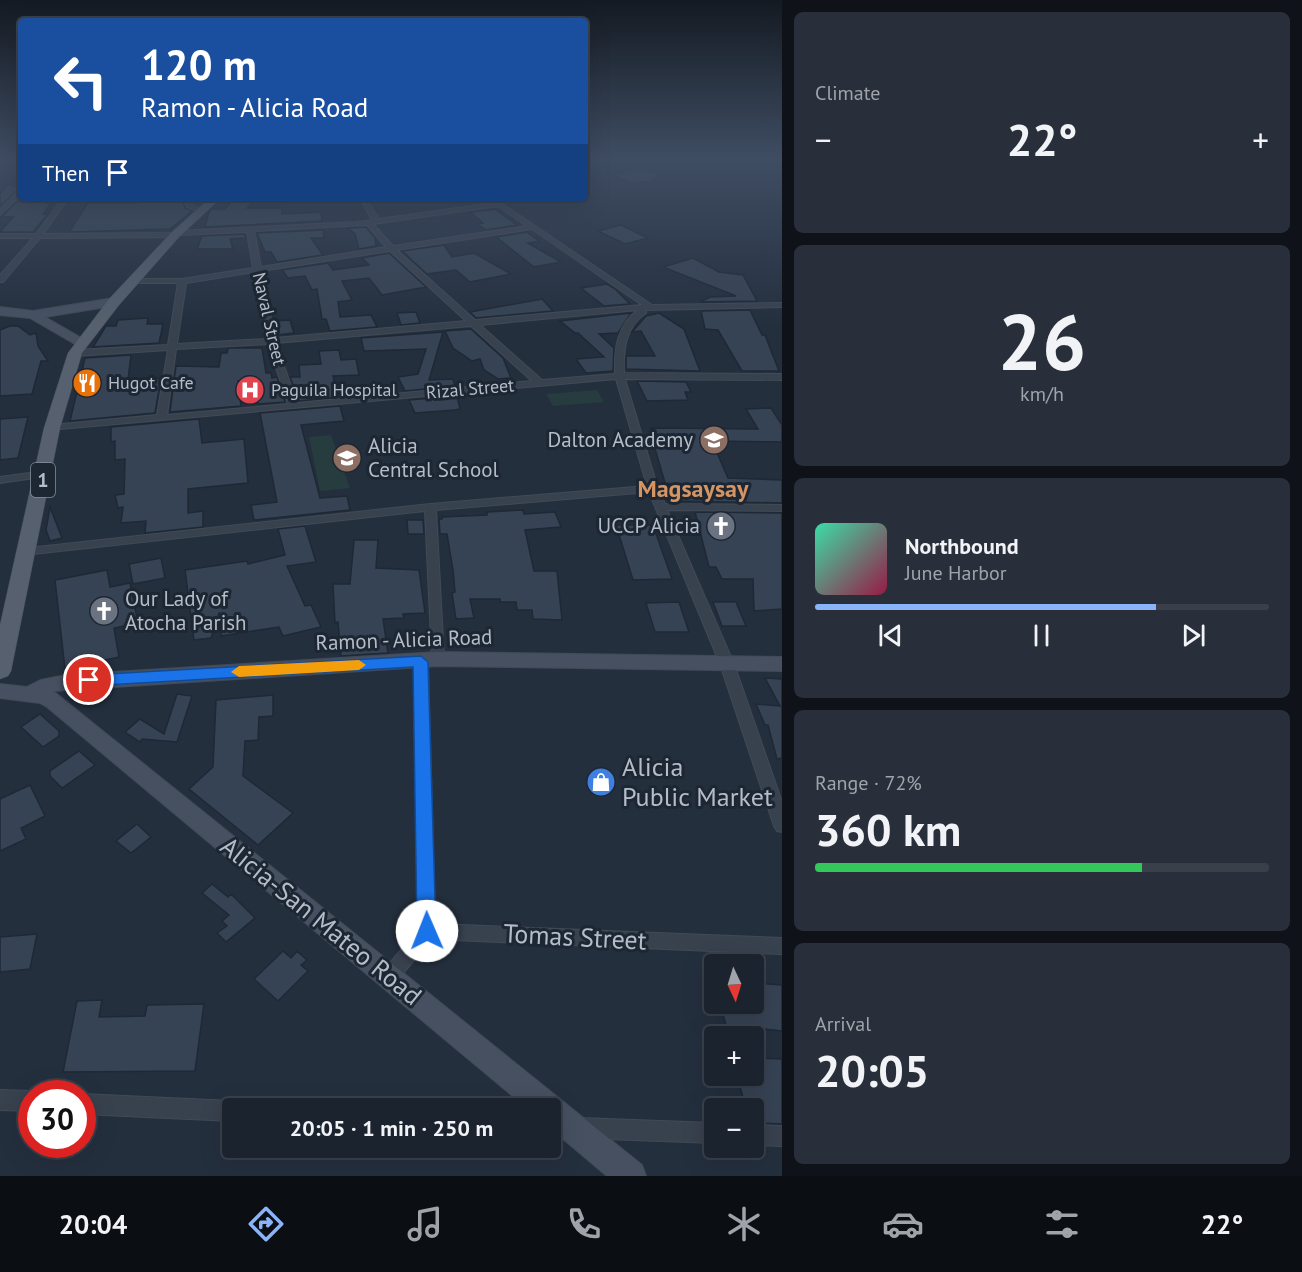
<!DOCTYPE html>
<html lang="en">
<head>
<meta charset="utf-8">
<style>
  body { margin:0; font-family:"PT Sans",sans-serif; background:#282f3a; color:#f1f3f6; height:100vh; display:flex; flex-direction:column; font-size:22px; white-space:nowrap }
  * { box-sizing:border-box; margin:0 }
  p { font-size:20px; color:#a0a4aa }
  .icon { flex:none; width:33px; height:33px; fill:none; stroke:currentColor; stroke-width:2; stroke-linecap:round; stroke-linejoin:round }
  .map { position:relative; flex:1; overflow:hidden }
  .side { display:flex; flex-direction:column; gap:12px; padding:12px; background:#0f1319; width:520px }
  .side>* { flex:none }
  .hud { position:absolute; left:18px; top:18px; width:570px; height:183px; border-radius:6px; box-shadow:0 6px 24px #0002,0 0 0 2px #39404a; background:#1a4fa0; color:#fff; overflow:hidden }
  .needle { width:39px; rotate:176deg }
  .controls { position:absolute; left:704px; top:954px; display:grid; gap:12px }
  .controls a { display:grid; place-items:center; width:60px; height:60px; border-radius:6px; background:#1b232e; box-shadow:0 6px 24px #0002,0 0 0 2px #39404a; font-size:30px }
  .speed { position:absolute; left:18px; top:1080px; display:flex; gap:12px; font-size:30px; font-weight:700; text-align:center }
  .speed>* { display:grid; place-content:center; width:78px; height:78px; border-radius:50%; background:#1b232e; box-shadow:0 6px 24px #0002,0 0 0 2px #39404a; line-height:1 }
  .speed .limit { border:9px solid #d22; background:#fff; color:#111 }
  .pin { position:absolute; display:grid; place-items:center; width:51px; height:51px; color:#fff; margin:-26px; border:3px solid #fff; border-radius:50%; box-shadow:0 2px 6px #0007 }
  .me { position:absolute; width:66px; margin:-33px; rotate:359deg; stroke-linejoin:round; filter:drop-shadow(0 0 4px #0008) }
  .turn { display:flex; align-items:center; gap:21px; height:126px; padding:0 24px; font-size:27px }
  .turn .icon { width:78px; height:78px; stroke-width:2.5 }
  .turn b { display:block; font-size:42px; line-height:51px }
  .then { display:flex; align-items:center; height:57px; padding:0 24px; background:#0003; gap:12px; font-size:22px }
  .big { font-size:45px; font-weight:800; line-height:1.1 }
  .side .card { flex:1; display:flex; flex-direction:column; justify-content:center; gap:9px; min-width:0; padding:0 21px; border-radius:9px; background:#282f3a }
  .side .dial { align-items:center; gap:0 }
  .dial b { font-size:78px; line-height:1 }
  .song { display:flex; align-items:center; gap:18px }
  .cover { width:72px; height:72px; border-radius:9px; background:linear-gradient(135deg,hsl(160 70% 55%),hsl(340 70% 35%)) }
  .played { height:6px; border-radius:3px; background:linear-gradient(90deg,#8ab4f8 75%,#39404a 75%) }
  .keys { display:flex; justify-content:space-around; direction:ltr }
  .heat { display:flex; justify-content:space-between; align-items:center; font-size:33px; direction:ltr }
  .charge { height:9px; border-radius:4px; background:linear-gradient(90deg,#34c759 72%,#39404a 0) }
  .trip { position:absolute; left:222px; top:1098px; width:339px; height:60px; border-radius:6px; background:#1b232e; box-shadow:0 6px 24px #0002,0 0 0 2px #39404a; font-weight:800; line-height:60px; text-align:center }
  .dock { display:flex; height:96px; justify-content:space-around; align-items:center; background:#0b0e12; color:#a0a4aa }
  .dock .icon { width:42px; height:42px }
  .dock .selected { color:#8ab4f8 }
  .dock b { font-size:27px; color:#f1f3f6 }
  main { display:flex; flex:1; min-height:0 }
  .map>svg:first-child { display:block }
  .green { fill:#263c3f }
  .building { fill:#364354; stroke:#1f2835; stroke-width:1.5 }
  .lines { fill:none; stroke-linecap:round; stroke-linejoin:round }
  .minor-casing { stroke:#414a57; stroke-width:2 }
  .secondary-casing { stroke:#414a57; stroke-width:2 }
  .primary-casing { stroke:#414a57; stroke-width:1 }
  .minor { fill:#38414e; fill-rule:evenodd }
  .secondary { fill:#465061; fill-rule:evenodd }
  .primary { fill:#56606e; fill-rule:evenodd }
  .route { fill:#1a73e8; stroke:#114b97; stroke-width:1.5 }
  .slow { fill:#f59e0b }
  .labels { text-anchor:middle; stroke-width:6; stroke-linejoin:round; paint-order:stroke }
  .far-street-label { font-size:18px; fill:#b4bcc9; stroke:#1d2633 }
  .far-poi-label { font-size:18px; fill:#b4bcc9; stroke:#1d2633; text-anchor:start }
  .shield { fill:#1d2633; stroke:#878f9c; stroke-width:1.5 }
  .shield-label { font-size:20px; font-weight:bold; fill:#b4bcc9 }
  .poi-label { font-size:21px; fill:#b4bcc9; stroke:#1d2633; text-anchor:end }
  .street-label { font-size:21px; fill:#b4bcc9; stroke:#1d2633 }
  .quarter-label { font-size:24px; font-weight:bold; fill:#d59563; stroke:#1d2633 }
  .near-poi-label { font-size:26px; fill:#b4bcc9; stroke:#1d2633; text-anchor:start }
  .near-street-label { font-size:26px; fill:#b4bcc9; stroke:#1d2633 }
</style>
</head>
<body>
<main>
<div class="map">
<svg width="782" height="1176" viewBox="0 0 782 1176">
  <rect width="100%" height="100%" fill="#242f3e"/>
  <path class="green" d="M597 390 604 402 553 406 546 394Z
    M331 435 350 488 320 491 309 437Z"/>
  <path class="building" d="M641 168 663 176 652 179 656 181 631 183 612 175Z
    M8 185 21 187 0 206V194Z
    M21 198H52L47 203H51L43 214H48L33 232H0L13 217H1Z
    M139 198H181L185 208 192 211 170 229 69 232 88 203H137Z
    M233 200 254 201 247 208H282V214L321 212 322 221 205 227 209 212 212 209H225Z
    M495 209 517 225 486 230 477 224 483 223 470 212Z
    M621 225 648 238 625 244 598 231Z
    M366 227 375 238 376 246 359 249 355 234 348 228Z
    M323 230 324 238H311L323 255 277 262 271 252H265L257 233Z
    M527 232 539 241 528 243 561 262 534 267 496 237Z
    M245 234 246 238 230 239 233 249H197L202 236Z
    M444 245 452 257 474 253 511 274 470 282 456 270 427 274 402 251Z
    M389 253 426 287 382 295 369 278 342 281 352 300 338 302 340 317 371 315 377 327 330 331 326 319H322L317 289 312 290 305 276 288 278 282 270 328 263 333 270 369 265 362 258Z
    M693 258 719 272 743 275 757 301 700 302 710 297 736 296 663 267Z
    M607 284 615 289 630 304 604 306 581 288Z
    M542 299 553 311 476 318 470 312Z
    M750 310 762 335H765L779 371H742L718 330 705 329 701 311Z
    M416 312 420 323 401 325 397 313Z
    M631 313 618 333 599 334 614 348 613 371 586 373 576 359 604 357 578 333H575L560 321Z
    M659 313 684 329 700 371 626 369V356H655L641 331 632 332 646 316Z
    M148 318 147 324H163L159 343 93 347 106 326H116L118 320Z
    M290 320 294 333 277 335 274 321Z
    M10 326H18L30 335 36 333 38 346 48 361H41L32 394 0 396V330Z
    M471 329 503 358 511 378 498 379 484 370 480 359 472 361 453 348 445 331Z
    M443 332 429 380 453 379 455 386 405 391 398 377 418 374 426 349 364 351 361 338Z
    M228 348H262L266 373H271L272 378 277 377 285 402 258 404 253 379 238 381 241 406 170 412 176 366 219 367 221 353H227Z
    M339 350 341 360 356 359 359 375 333 376 338 397 299 401 290 377H300L299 365 321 364 319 351Z
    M131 355 128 380 161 378 155 413 70 421 85 358Z
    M637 381 686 382 691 392H685L688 400 647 401Z
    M457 396 460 409 455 410 415 413 409 400Z
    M340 406 344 421 301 425 320 498 347 496 350 510 254 520 251 505 277 502 260 413Z
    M771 408 782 425V442L712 441 728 478 782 480V503L679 501 674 484 665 483 653 442H657L651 428 758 429 746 409Z
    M28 417 18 458 0 460V419Z
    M199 419 202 443 244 439 248 483 188 489V513L203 511V527L145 533 146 521 121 523 123 507 118 508 115 495 124 494 125 459 115 460V441L111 442V427Z
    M50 507 62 538 50 541 46 530Z
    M523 510 524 514 555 512 561 527 525 530 534 571H557L562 620 533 619 532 610H517L516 602H500V599H470L474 618 456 619 452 593 455 592 453 570 447 534H440L439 519H442V517L487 515V512Z
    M695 512 782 513V609L754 611 753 579H722L716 567H709Z
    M407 520H423L424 534H408Z
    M616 525H653L672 579 633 580Z
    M305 526 316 562 287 566 305 606 311 605 321 627 283 636 279 627 221 636 222 614 219 613 211 638 194 640 185 570 247 561 248 564 285 555 278 529Z
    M354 540H378L376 568 419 570 425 613 403 614 404 618 383 619 388 653 341 656 338 622 335 623 333 584H350Z
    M161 558 165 578 133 584 129 564Z
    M107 570 110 587 130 583 138 623 114 628 119 657 65 669 55 580Z
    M679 602 689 632H655L646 603Z
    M713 602H736L746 626H722Z
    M765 678 782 679V758L777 759 768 725H765L756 704 780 706Z
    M177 694 192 696 177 742 142 739 140 742 125 732 140 719 164 734Z
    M273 695V716L259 717 258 740 245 741 243 776 293 813 258 845 189 789 213 767 216 700Z
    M40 714 59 731V736L43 747 21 727Z
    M79 751 95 765 62 788 50 776V771Z
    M30 785 45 816 21 828 26 839 0 851V799Z
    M137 824 151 837 131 853 116 841Z
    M212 884 228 897 231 894 255 918 226 942 217 933 227 926 222 921 229 915 202 893Z
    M37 934 30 969 0 972V937Z
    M283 951 291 958 297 951 307 960 301 965 308 971 278 1001 254 979Z
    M753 983 782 985V1031L726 1025 720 1004H753Z
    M102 1000 99 1017 145 1016 147 1005 204 1004 195 1071 63 1072 77 1001Z
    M753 1058 782 1059V1124L753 1123V1108H746L737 1076H753Z"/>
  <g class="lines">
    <g class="minor-casing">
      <path id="minor" d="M21 189V195L0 215V209Z
        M63 198H69L43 234 174 233 177 231 356 222 372 220 360 198H366L379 219 493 203 492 201 495 199 652 305 782 303V307L646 310V313C625 327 623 350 624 373L782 374V380L625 379 658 489 665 504 782 505V511L667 510 734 664 782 802V832L777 831 774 826 720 664 649 492 436 510 444 659 443 662H433L432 659 425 511 24 555 22 552 28 548 430 504 647 486 616 379 49 430 47 428 52 425 157 415 168 350 75 356 71 353 75 350 168 345 178 283H130V279H182L253 268 247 232 179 235 175 237 40 238 3 282H0V275L33 238H0V234H36ZM498 206 527 226 393 246 373 224ZM367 225 386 247 261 267 254 231ZM532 229 642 305 475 320 397 250ZM390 251 466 321 275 338 261 271ZM254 272 266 339 177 344 186 283ZM638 310C617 324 614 350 615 374L542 380 480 325ZM471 326 532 381 297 403 276 343ZM268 344 288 404 167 415 176 349Z
        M183 198H189L192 205 202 210 199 212 187 207Z
        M44 471 49 474 48 476 0 483V477Z
        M421 657 426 659 428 662 435 924 782 938V954L431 939 396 982 390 984 384 982 381 976 384 970 419 929 414 662 416 659Z
        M0 1090 32 1091 37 1094H32V1111L0 1110Z
        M82 1094 232 1101 239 1104 241 1108H232V1121L82 1114Z
        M580 1118 714 1123V1143L580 1138 573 1135 570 1128 573 1121Z
        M753 1125 782 1126V1146L753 1145Z"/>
    </g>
    <g class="secondary-casing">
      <path id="secondary" d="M114 298 120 302 118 305 45 317 85 340V346L80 347 30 318 0 315V307L33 311Z
        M438 652 782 657V671L438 666 53 691 642 1165 646 1176H607L550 1128V1108H527L47 707 40 703 0 698V684L27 687 41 680 66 675Z"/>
    </g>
    <g class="primary-casing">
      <path id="primary" d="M210 198H221L179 237 119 305 82 353 60 428 11 671 8 676 0 679V625L44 428 68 353 109 299 171 233Z"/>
    </g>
    <use href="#minor" class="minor"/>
    <use href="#secondary" class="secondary"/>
    <use href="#primary" class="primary"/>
  </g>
  <linearGradient id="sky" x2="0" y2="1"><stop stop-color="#141a22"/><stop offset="0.49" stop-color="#3f4d63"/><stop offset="1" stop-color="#3f4d63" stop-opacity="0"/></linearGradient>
  <rect width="782" height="325" fill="url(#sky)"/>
  <path class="route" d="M421 656 428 662 436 931 434 937 427 939 420 937 417 931 413 667 89 686 82 680 89 675Z"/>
  <path class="slow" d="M359 660 366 665 359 670 239 677 231 672 239 666Z"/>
  <defs>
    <g id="restaurant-disc" transform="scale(1.5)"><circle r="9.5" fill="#e8710a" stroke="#1d2633"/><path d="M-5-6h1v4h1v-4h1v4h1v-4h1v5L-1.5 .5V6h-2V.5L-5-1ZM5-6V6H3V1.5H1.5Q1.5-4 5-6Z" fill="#fff"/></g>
    <g id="hospital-disc" transform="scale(1.5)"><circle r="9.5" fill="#e0444e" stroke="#1d2633"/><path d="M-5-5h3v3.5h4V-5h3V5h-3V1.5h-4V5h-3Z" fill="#fff"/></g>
    <g id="school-disc" transform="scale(1.5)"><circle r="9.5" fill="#8d6e63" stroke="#1d2633"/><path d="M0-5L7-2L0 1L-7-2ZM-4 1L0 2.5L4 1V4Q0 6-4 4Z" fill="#fff"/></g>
    <g id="church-disc" transform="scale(1.5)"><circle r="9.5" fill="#6b7280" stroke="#1d2633"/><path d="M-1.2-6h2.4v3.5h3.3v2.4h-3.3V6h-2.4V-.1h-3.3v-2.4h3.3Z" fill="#fff"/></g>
    <g id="shop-disc" transform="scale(1.5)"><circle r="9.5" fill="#3f7fe0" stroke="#1d2633"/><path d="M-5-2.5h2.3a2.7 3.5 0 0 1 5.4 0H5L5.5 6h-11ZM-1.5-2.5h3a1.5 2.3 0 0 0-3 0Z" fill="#fff"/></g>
  </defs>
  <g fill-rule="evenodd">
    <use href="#restaurant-disc" x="87" y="383"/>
    <use href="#hospital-disc" x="250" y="390"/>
    <use href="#school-disc" x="714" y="440"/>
    <use href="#school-disc" x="347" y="458"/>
    <use href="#church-disc" x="721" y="526"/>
    <use href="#church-disc" x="104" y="611"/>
    <use href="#shop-disc" x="601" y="782"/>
  </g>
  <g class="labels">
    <g class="far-street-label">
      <text transform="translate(269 319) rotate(77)" y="6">Naval Street</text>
      <text transform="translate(470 389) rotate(-5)" y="6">Rizal Street</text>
    </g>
    <g class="far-poi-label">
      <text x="108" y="389">Hugot Cafe</text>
      <text x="271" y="396">Paguila Hospital</text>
    </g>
    <rect class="shield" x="31" y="463" width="24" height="34" rx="4.5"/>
    <g class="shield-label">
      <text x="43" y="487">1</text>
    </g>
    <g class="poi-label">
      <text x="693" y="447">Dalton Academy</text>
      <text x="368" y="453" text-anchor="start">Alicia<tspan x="368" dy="24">Central School</tspan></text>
      <text x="700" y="533">UCCP Alicia</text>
      <text x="125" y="606" text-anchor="start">Our Lady of<tspan x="125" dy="24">Atocha Parish</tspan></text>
    </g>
    <g class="street-label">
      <text transform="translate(404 640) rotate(-2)" y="7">Ramon - Alicia Road</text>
    </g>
    <g class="quarter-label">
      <text x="693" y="497">Magsaysay</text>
    </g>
    <g class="near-poi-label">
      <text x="622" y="776">Alicia<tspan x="622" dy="30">Public Market</tspan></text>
    </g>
    <g class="near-street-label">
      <text transform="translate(321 921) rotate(39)" y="9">Alicia-San Mateo Road</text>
      <text transform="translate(575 937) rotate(3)" y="9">Tomas Street</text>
    </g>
  </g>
</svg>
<div class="controls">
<a><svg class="needle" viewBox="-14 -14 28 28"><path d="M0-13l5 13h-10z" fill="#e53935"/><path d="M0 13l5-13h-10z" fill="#a0a4aa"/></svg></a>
<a>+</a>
<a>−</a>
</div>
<div class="speed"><div class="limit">30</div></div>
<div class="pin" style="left:89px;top:680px;background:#d93025"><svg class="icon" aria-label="arrive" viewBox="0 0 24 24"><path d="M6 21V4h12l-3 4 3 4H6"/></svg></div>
<svg class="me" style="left:427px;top:931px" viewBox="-20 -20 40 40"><circle r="19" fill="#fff"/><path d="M0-13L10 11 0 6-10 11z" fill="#1a73e8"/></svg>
<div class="trip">20:05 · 1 min · 250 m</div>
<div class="hud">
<div class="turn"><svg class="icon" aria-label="left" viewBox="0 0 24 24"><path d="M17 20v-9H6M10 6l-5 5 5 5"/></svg><div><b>120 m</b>Ramon - Alicia Road</div></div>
<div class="then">Then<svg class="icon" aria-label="arrive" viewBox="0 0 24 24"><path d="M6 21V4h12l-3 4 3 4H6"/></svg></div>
</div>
</div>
<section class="side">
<div class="card"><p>Climate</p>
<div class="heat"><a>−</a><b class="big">22°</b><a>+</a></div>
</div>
<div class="card dial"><b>26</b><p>km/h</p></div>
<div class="card">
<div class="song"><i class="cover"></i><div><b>Northbound</b><p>June Harbor</p></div></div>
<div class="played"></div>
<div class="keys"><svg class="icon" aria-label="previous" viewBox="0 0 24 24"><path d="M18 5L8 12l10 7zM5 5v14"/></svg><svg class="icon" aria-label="pause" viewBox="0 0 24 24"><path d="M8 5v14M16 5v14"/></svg><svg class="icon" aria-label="next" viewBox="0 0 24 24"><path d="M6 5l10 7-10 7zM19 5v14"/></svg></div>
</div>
<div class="card"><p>Range · 72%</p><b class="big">360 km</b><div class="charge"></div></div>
<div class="card"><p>Arrival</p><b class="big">20:05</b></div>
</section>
</main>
<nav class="dock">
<b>20:04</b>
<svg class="icon selected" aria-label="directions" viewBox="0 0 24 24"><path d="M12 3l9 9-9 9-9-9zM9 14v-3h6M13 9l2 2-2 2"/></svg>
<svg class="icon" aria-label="music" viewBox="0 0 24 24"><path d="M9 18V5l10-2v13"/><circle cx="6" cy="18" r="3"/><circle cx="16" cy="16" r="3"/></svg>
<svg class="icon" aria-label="phone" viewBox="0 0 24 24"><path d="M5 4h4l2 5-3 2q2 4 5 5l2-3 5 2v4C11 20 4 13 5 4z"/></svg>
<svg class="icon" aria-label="climate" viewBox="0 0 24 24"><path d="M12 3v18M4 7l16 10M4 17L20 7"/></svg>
<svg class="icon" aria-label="car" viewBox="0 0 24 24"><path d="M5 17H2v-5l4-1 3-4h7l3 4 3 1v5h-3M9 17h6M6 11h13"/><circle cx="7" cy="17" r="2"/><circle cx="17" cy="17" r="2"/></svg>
<svg class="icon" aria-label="filters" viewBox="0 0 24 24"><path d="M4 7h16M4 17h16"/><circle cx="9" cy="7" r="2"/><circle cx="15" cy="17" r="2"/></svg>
<b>22°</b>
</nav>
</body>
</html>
